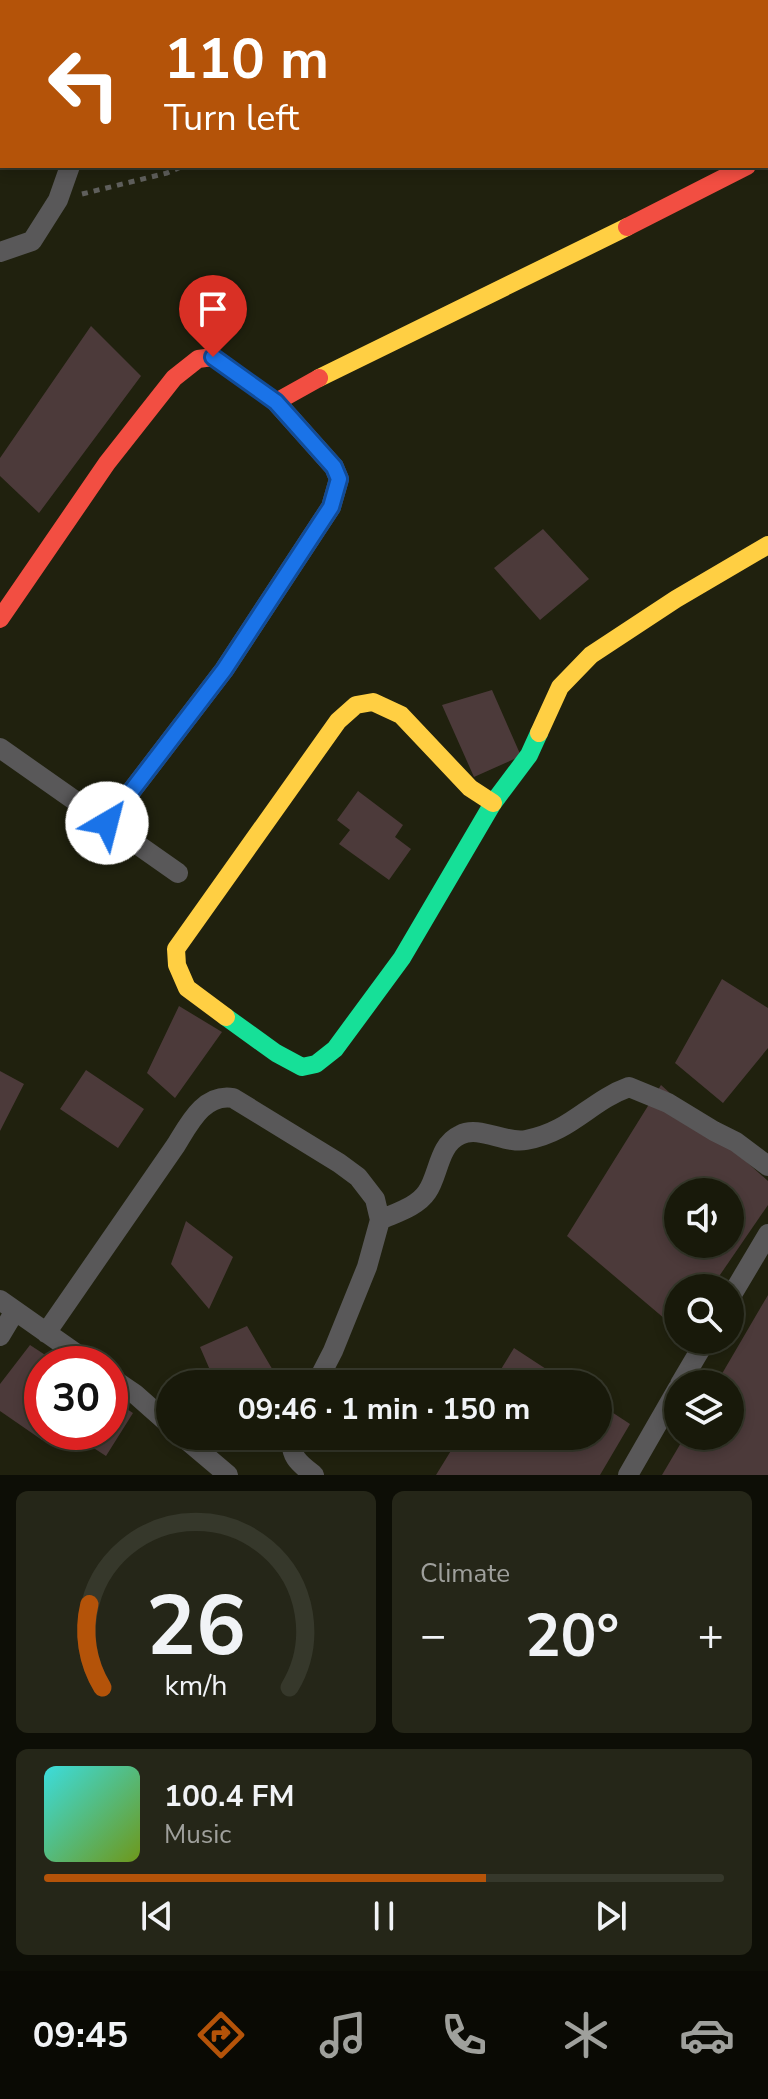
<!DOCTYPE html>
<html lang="en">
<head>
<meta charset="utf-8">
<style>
  body { margin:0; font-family:"Nunito Sans",sans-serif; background:#252618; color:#f1f3f6; height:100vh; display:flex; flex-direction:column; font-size:30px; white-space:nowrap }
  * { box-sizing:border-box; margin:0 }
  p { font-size:26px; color:#9fa09c }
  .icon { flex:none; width:44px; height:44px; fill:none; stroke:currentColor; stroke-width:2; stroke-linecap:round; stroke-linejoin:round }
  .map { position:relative; height:1475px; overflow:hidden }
  .panel { display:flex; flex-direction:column; gap:16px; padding:16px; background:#0d0e06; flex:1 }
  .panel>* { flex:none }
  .guide { position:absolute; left:0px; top:0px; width:768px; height:168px; box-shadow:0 4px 12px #0003,0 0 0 2px #36382b; background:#b45309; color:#fff; overflow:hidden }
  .controls { position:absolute; left:664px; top:1178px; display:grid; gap:16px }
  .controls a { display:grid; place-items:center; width:80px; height:80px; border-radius:50%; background:#18190a; box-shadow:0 4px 12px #0003,0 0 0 2px #36382b; font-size:40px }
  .speed { position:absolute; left:24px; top:1346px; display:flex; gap:16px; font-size:40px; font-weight:700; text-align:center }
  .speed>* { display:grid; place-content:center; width:104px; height:104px; border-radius:50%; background:#18190a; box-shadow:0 4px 12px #0003,0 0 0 2px #36382b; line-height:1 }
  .speed .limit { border:12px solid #d22; background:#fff; color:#111 }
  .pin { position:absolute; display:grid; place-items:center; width:68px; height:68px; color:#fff; margin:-82px -34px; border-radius:50% 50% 50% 0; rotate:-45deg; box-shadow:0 0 8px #0007 }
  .pin .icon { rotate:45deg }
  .me { position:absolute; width:88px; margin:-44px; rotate:37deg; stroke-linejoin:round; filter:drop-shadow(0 0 6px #0008) }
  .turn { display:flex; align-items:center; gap:28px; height:168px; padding:0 32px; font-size:36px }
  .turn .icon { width:104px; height:104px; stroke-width:2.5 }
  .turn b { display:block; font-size:56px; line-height:68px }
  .big { font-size:60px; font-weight:700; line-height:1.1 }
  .panel .card { flex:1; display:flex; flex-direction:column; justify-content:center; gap:12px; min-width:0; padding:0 28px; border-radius:12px; background:#252618 }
  .panel .dial { align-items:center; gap:0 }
  .dial svg { height:208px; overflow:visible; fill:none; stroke:#36382b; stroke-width:7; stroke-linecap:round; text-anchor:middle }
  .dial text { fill:#f1f3f6; stroke:none }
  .song { display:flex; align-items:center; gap:24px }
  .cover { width:96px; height:96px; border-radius:12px; background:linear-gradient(135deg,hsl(180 70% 55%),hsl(80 70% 35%)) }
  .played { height:8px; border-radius:4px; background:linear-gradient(90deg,#b45309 65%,#36382b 65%) }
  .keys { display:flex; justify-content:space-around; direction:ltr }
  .heat { display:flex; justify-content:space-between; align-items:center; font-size:44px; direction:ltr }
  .panel .tiles { flex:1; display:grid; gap:16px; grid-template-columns:1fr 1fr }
  .card:last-child { grid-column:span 2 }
  .trip { position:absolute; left:156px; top:1370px; width:456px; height:80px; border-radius:40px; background:#18190a; box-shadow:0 4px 12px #0003,0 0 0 2px #36382b; font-weight:700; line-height:80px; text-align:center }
  .tab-bar { display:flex; height:128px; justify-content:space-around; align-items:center; background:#0a0a04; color:#9fa09c }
  .tab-bar .icon { width:56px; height:56px }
  .tab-bar .active { color:#b45309 }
  .tab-bar b { font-size:36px; color:#f1f3f6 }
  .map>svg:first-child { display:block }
  .building { fill:#4c3a3a; fill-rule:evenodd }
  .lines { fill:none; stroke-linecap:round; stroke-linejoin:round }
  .path { stroke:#5f5f5c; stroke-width:5; stroke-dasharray:6 6; stroke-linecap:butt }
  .street { stroke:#595859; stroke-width:20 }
  .fast { stroke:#16e098; stroke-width:18 }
  .slow { stroke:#ffcf43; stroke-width:18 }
  .jam { stroke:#f24e42; stroke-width:18 }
  .route-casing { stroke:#114b97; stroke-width:20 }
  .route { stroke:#1a73e8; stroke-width:14 }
</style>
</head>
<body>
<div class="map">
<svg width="768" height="1475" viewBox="0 0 768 1475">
  <rect width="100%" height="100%" fill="#20210e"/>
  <path class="building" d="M91 326 141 376 39 513 0 476V458Z
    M543 529 589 579 540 620 494 568Z
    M492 690 521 756 474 777 442 705Z
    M358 791 403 825 395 837 411 849 389 880 339 844 350 830 337 820Z
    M722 979 768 1008V1048L723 1103 675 1063Z
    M179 1006 222 1032 175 1098 147 1073Z
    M86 1070 144 1109 118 1148 60 1109Z
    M0 1071 24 1084 0 1131Z
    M661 1085 768 1181V1205L711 1288H678V1330L567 1236ZM678 1192H730V1244H678Z
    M186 1221 233 1257 209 1309 171 1264Z
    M768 1295V1475H662L685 1436H730V1384H716Z
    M247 1326 281 1384H216L200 1347Z
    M30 1345 59 1364H42V1432H46L42 1440 0 1411V1384Z
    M514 1348 569 1384H492Z
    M110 1398 133 1413 106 1456 69 1432H110Z
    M598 1403 630 1424 600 1475H436L460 1436H598Z"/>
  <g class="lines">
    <path class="path" d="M18 2 19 0
      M542 2 546 0
      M0 48 2 43
      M82 194 167 173 183 166"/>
    <path class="street" d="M128 2 129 0
      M766 156 768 155
      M0 252 32 241 58 200 70 166
      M0 748 178 873
      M107 823 224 670 331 507 339 479 334 467 276 402
      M380 1220C395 1213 417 1207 427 1192 439 1175 438 1145 460 1135 479 1125 505 1144 526 1140 571 1132 590 1101 629 1087L668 1103 714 1131 736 1142 768 1166
      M730 1298 768 1234
      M0 1300 91 1364
      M46 1333 176 1145C189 1124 204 1093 233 1098L339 1163 358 1177 375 1199 380 1220 367 1267 333 1351 316 1384
      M0 1336 15 1311
      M110 1377 135 1394 170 1425
      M680 1384 706 1340
      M182 1436 228 1475
      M293 1436C288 1456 300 1464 314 1475
      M628 1475 678 1388"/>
    <path class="fast" d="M226 1017 276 1053 302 1067 316 1064 335 1049 402 958 493 803 529 755 539 733"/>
    <path class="slow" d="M319 378 627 227
      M539 733 560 687 591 655 676 599 768 545
      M226 1017 187 988 177 965 176 949 338 721 356 705 373 702 401 715 470 788 493 803"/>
    <path class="jam" d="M627 227 747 166
      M0 619 107 463 174 378 198 359 213 357 276 402 319 378"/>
  </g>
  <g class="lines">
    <g class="route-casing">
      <path id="route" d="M107 823 224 670 331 507 339 479 334 467 276 402 213 357"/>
    </g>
    <use href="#route" class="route"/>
  </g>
</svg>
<div class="controls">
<a><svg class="icon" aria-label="sound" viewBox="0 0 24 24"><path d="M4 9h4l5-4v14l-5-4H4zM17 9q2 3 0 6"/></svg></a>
<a><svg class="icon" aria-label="search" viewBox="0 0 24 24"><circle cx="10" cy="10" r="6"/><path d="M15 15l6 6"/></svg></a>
<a><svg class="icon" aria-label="layers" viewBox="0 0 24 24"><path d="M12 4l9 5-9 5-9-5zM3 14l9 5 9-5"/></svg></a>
</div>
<div class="speed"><div class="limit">30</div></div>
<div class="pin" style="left:213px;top:357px;background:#d93025"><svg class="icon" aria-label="arrive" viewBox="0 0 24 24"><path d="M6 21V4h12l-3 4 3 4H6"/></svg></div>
<svg class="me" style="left:107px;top:823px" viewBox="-20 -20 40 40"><circle r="19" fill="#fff"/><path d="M0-13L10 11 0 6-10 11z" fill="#1a73e8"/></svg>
<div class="trip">09:46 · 1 min · 150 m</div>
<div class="guide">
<div class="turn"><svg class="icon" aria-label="left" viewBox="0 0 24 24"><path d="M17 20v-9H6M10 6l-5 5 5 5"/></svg><div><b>110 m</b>Turn left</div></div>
</div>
</div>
<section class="panel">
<div class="tiles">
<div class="card dial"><svg viewBox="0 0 100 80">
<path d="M14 69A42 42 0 1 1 86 69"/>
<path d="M14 69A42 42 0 0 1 9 37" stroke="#b45309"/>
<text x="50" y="56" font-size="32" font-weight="700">26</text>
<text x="50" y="72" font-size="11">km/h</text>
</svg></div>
<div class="card"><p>Climate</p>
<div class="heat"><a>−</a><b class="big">20°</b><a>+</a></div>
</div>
<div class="card">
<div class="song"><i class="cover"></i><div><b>100.4 FM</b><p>Music</p></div></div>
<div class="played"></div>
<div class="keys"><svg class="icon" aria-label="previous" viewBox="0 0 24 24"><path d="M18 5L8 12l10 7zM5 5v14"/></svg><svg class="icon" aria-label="pause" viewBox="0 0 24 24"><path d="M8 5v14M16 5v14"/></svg><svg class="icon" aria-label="next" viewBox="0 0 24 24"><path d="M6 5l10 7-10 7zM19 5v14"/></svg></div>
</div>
</div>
</section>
<nav class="tab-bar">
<b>09:45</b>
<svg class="icon active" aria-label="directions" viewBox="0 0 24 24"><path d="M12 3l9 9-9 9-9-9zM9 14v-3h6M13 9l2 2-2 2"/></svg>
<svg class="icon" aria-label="music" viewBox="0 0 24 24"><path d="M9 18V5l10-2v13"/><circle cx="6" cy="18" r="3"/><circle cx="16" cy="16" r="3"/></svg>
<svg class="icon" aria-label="phone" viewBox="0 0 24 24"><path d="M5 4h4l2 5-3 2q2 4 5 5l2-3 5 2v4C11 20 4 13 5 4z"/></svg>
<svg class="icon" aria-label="climate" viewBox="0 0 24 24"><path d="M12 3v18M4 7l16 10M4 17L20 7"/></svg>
<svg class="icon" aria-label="car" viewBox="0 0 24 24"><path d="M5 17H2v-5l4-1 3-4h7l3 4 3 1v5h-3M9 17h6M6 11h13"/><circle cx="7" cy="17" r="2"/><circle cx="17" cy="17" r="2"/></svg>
</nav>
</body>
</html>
